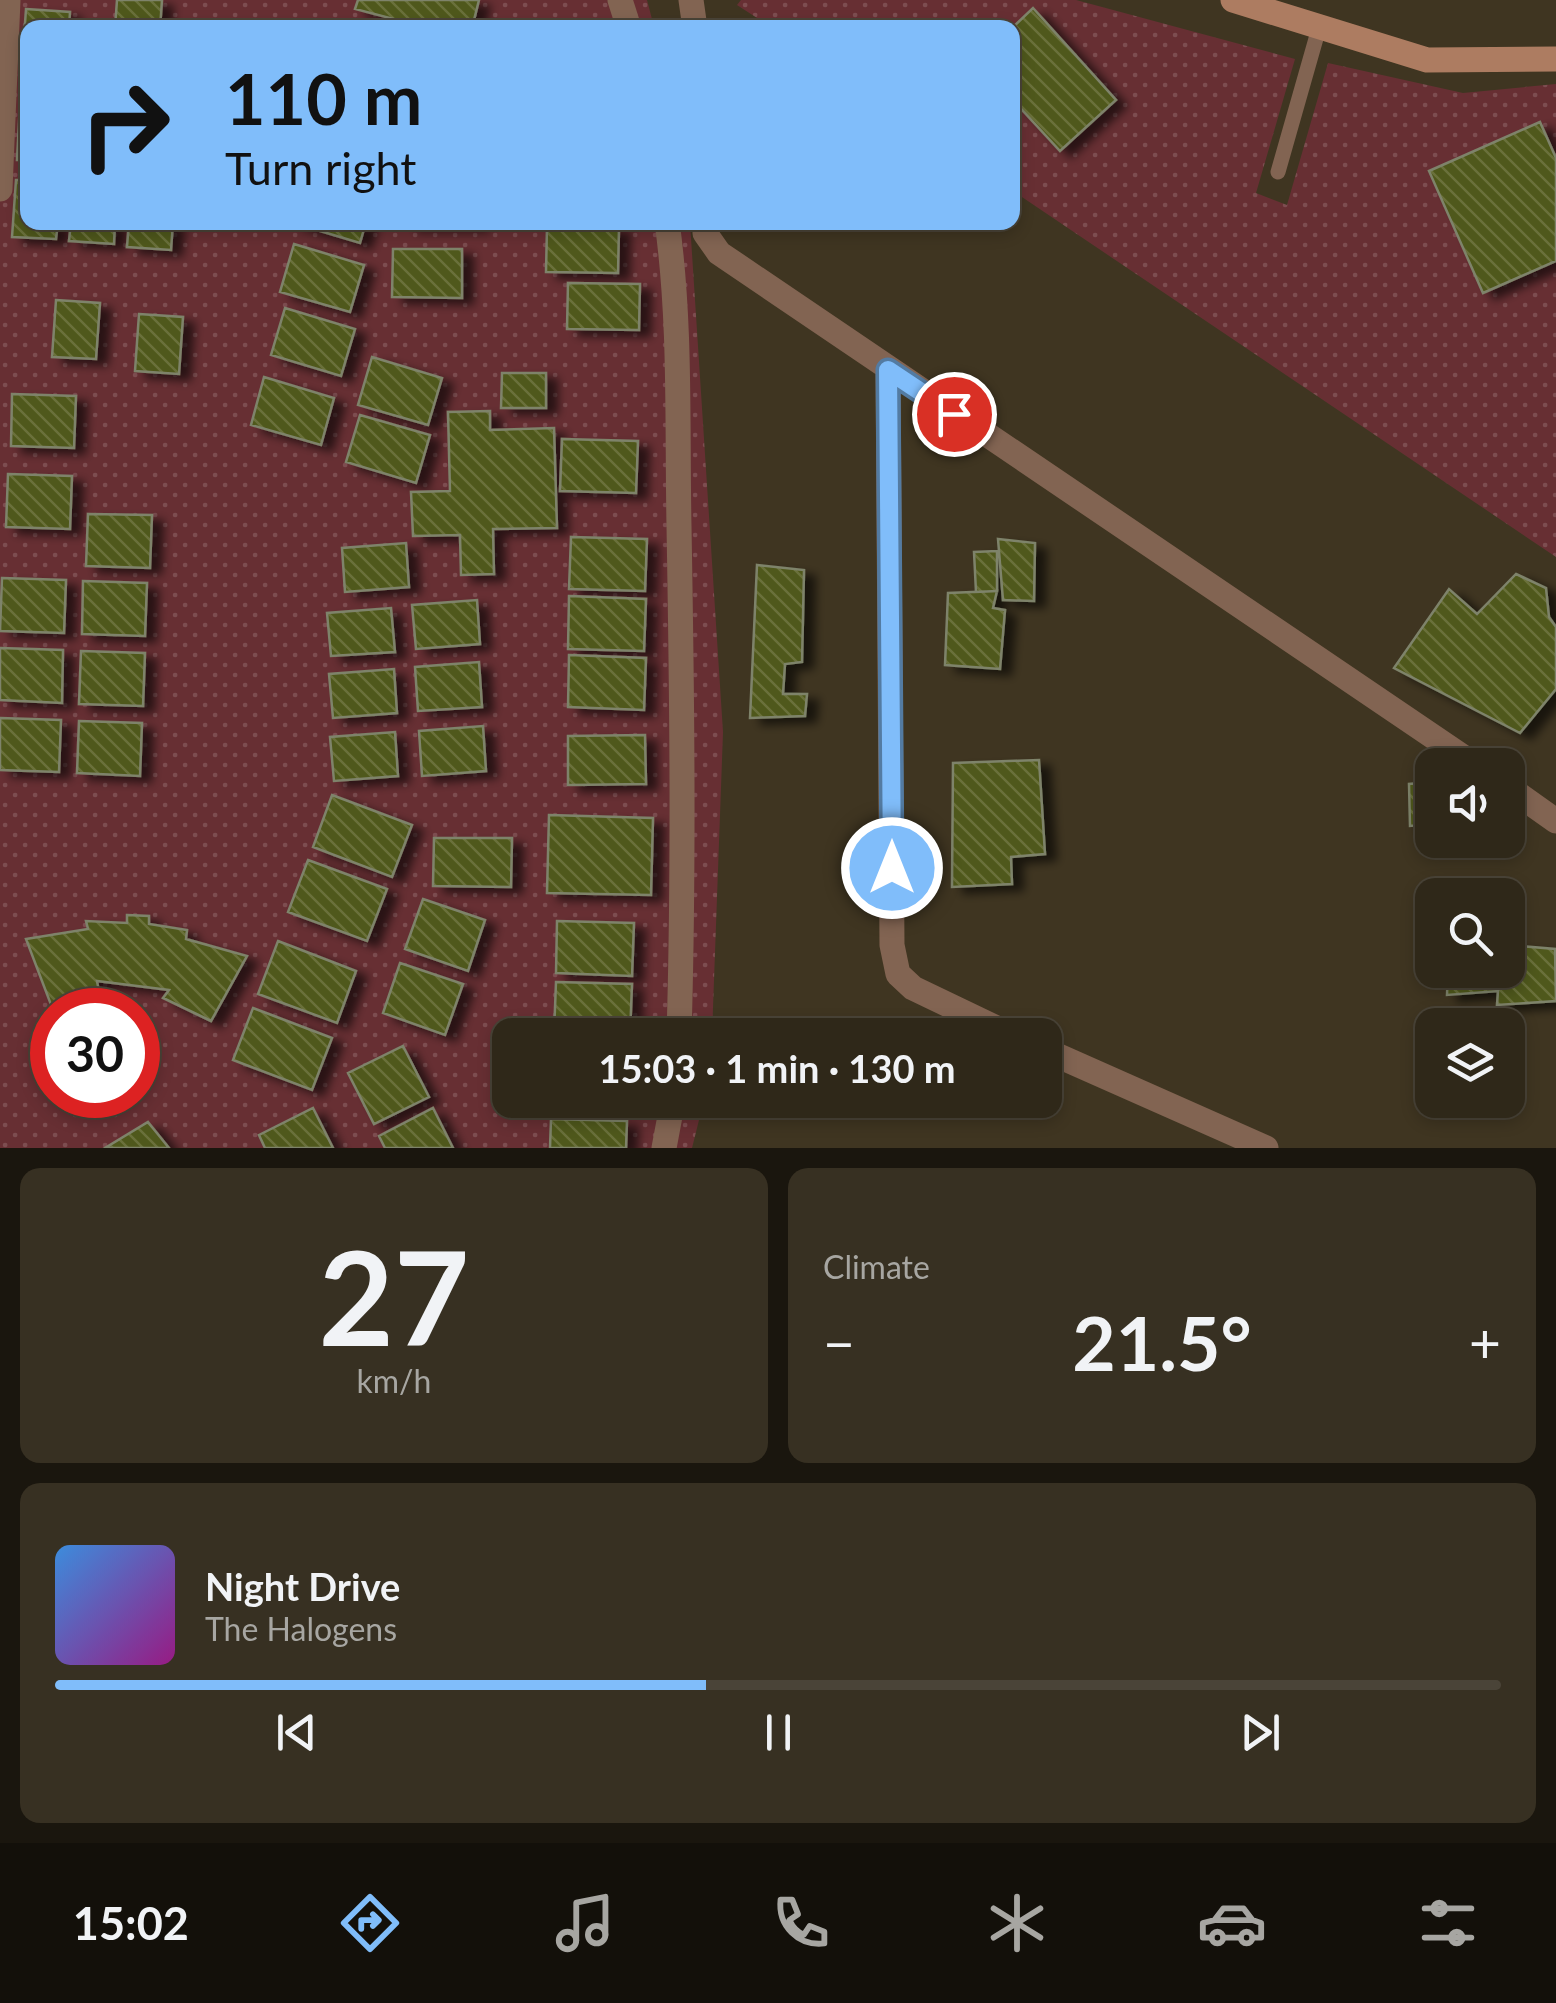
<!DOCTYPE html>
<html lang="en">
<head>
<meta charset="utf-8">
<style>
  body { margin:0; font-family:Lato,sans-serif; background:#373022; color:#f1f3f6; height:100vh; display:flex; flex-direction:column; font-size:38px; white-space:nowrap }
  * { box-sizing:border-box; margin:0 }
  p { font-size:32px; color:#a7a6a2 }
  .icon { flex:none; width:55px; height:55px; fill:none; stroke:currentColor; stroke-width:2; stroke-linecap:round; stroke-linejoin:round }
  .map { position:relative; height:1148px; overflow:hidden }
  .panel { display:flex; flex-direction:column; gap:20px; padding:20px; background:#1a160e; flex:1 }
  .panel>* { flex:none }
  .hud { position:absolute; left:20px; top:20px; width:1000px; height:210px; border-radius:20px; box-shadow:0 5px 15px #0003,0 0 0 2px #4a4438; background:#80bdfa; color:#111; overflow:hidden }
  .controls { position:absolute; left:1415px; top:748px; display:grid; gap:20px }
  .controls a { display:grid; place-items:center; width:110px; height:110px; border-radius:20px; background:#2f2819; box-shadow:0 5px 15px #0003,0 0 0 2px #4a4438; font-size:50px }
  .speed { position:absolute; left:30px; top:988px; display:flex; gap:20px; font-size:50px; font-weight:700; text-align:center }
  .speed>* { display:grid; place-content:center; width:130px; height:130px; border-radius:50%; background:#2f2819; box-shadow:0 5px 15px #0003,0 0 0 2px #4a4438; line-height:1 }
  .speed .limit { border:15px solid #d22; background:#fff; color:#111 }
  .pin { position:absolute; display:grid; place-items:center; width:85px; height:85px; color:#fff; margin:-42px; border:5px solid #fff; border-radius:50%; box-shadow:0 2px 10px #0007 }
  .me { position:absolute; width:110px; margin:-55px; rotate:0deg; stroke-linejoin:round; filter:drop-shadow(0 0 8px #0008) }
  .turn { display:flex; align-items:center; gap:35px; height:210px; padding:0 40px; font-size:45px }
  .turn .icon { width:130px; height:130px; stroke-width:2.5 }
  .turn b { display:block; font-size:70px; line-height:85px }
  .big { font-size:75px; font-weight:700; line-height:1.1 }
  .panel .card { flex:1; display:flex; flex-direction:column; justify-content:center; gap:15px; min-width:0; padding:0 35px; border-radius:20px; background:#373022 }
  .panel .dial { align-items:center; gap:0 }
  .dial b { font-size:130px; line-height:1 }
  .song { display:flex; align-items:center; gap:30px }
  .cover { width:120px; height:120px; border-radius:15px; background:linear-gradient(135deg,hsl(210 70% 55%),hsl(310 70% 35%)) }
  .played { height:10px; border-radius:5px; background:linear-gradient(90deg,#80bdfa 45%,#4a4438 45%) }
  .keys { display:flex; justify-content:space-around; direction:ltr }
  .heat { display:flex; justify-content:space-between; align-items:center; font-size:55px; direction:ltr }
  .panel .tiles { flex:1; display:grid; gap:20px; grid-template-columns:1fr 1fr }
  .card:last-child { grid-column:span 2 }
  .trip { position:absolute; left:492px; top:1018px; width:570px; height:100px; border-radius:20px; background:#2f2819; box-shadow:0 5px 15px #0003,0 0 0 2px #4a4438; font-weight:700; line-height:100px; text-align:center }
  .dock { display:flex; height:160px; justify-content:space-around; align-items:center; background:#13100a; color:#a7a6a2 }
  .dock .icon { width:70px; height:70px }
  .dock .selected { color:#80bdfa }
  .dock b { font-size:45px; color:#f1f3f6 }
  .map>svg:first-child { display:block }
  .garden { fill:url(#garden-dots); fill-rule:evenodd }
  .building { fill:url(#building-back-hatch); stroke:#7e836b; stroke-width:2.5; filter:url(#shadow) }
  .lines { fill:none; stroke-linecap:round; stroke-linejoin:round }
  .lane { stroke:#826452; stroke-width:15 }
  .street { stroke:#826452; stroke-width:25 }
  .secondary { stroke:#ad7c61; stroke-width:25 }
  .route-casing { stroke:#537ba2; stroke-width:25 }
  .route { stroke:#80bdfa; stroke-width:18 }
</style>
</head>
<body>
<div class="map">
<svg width="1556" height="1148" viewBox="0 0 1556 1148">
  <defs>
    <pattern id="garden-dots" width="8" height="8" patternUnits="userSpaceOnUse" patternTransform="scale(2.5)"><rect width="8" height="8" fill="#672f33"/><path d="M2 2h.1M6 6h.1" fill="none" stroke="#7d4d50" stroke-width="1.8" stroke-linecap="round"/></pattern>
    <pattern id="building-back-hatch" width="6" height="6" patternUnits="userSpaceOnUse" patternTransform="scale(2.5)"><rect width="6" height="6" fill="#50581a"/><path d="M-1 5l2 2M0 0l6 6M5-1l2 2" fill="none" stroke="#6a703b"/></pattern>
    <filter id="shadow"><feDropShadow dx="11" dy="6" stdDeviation="5" flood-color="#0009"/></filter>
  </defs>
  <rect width="100%" height="100%" fill="#3f3521"/>
  <path class="garden" d="M0 0H647L654 27 28 28V222L690 223 723 732 712 1035H510V1100H704L692 1148H0ZM52 1010H138V1095H52Z
    M741 0H1076L1295 59 1256 193 1287 205 1328 63 1463 93 1556 84V557L1013 191 1012 28 771 27 737 5Z"/>
  <path class="building" d="M117 0H162L160 28H115Z
    M358 0H479L472 28H428L355 9Z
    M1033 8 1116 100 1060 151 1012 99V28Z
    M26 9 70 12 69 28H28V66H22Z
    M20 103 28 104V160H17Z
    M1540 122 1556 158V261L1483 293 1429 171Z
    M16 180H28V222H58L56 239 12 237Z
    M71 222H115L114 244 69 241Z
    M129 222H173L171 250 127 247Z
    M290 222H366L360 243Z
    M407 222H477V225H407Z
    M547 227H619L618 273 546 272Z
    M294 244 364 265 350 312 280 292Z
    M393 249H462V298L392 297Z
    M568 283 640 284 639 330 567 329Z
    M56 300 100 303 96 359 52 357Z
    M285 308 355 329 341 376 271 355Z
    M139 314 183 317 179 374 135 371Z
    M372 357 442 378 428 425 358 405Z
    M502 373H546V408H501Z
    M264 377 334 398 321 445 251 425Z
    M12 394 76 396 74 448 11 446Z
    M490 411V430L554 428 557 528 493 529 494 574 461 575 460 535 413 536 411 492 450 491 448 412Z
    M360 415 430 435 416 483 346 462Z
    M562 439 638 441 636 493 560 491Z
    M8 474 72 476 70 529 6 527Z
    M88 514 152 515 150 568 86 566Z
    M571 537 647 539 645 591 569 589Z
    M998 539 1035 543 1034 601 1003 600Z
    M406 543 409 587 345 592 342 548Z
    M997 551V591L976 592 974 552Z
    M757 565 804 570 802 662 785 664 783 694H807L805 716 750 718Z
    M1516 574 1546 588 1549 617 1556 627V689L1520 733 1394 668 1449 589 1477 614Z
    M2 578 66 580 64 633 0 631Z
    M83 581 147 583 145 636 82 634Z
    M997 591 993 608 1005 610 1000 669 945 665 948 593Z
    M569 596 646 599 644 651 568 649Z
    M477 600 480 644 416 649 412 605Z
    M391 608 395 652 331 656 327 613Z
    M0 648 63 650 62 703 0 700Z
    M81 651 145 653 143 706 79 704Z
    M569 655 646 658 644 710 568 707Z
    M479 662 482 707 418 711 415 667Z
    M394 669 397 713 333 718 329 674Z
    M0 718 61 720 59 772 0 770Z
    M79 721 142 723 140 776 77 773Z
    M483 726 486 771 422 776 419 731Z
    M395 732 398 776 334 781 330 737Z
    M645 735 646 784 568 785V736Z
    M1039 760 1045 854 1011 857 1012 884 952 887 953 763Z
    M1432 782V824L1410 826 1409 784Z
    M332 795 412 825 392 877 313 847Z
    M549 815 653 818 651 895 547 893Z
    M434 838H512L511 887 433 886Z
    M308 860 387 889 367 941 288 912Z
    M1452 884 1498 885 1499 895H1451Z
    M423 899 485 920 468 971 405 949Z
    M127 915 149 916V924L187 930 186 939 247 956 211 1021 163 998 169 990 97 981 99 992 53 1010 26 939 88 929 86 921 127 923Z
    M557 921 634 923 632 976 556 973Z
    M278 941 356 971 337 1023 258 994Z
    M1508 945 1555 949 1556 1001 1497 1005 1498 991 1447 995 1448 970H1508Z
    M400 963 463 984 445 1035 383 1013Z
    M556 982 632 984 630 1035 554 1034Z
    M253 1008 332 1038 312 1090 233 1060Z
    M403 1046 429 1097 374 1124 348 1073Z
    M552 1100H628V1105L552 1103Z
    M313 1108 333 1148H265L259 1135Z
    M433 1108 453 1148H385L379 1136Z
    M551 1119 627 1121 626 1148H550Z
    M148 1122 169 1148H105Z"/>
  <g class="lines">
    <path class="lane" d="M1278 172 1319 28"/>
    <path class="street" d="M620 0 629 28
      M691 0 695 28
      M0 189 8 0
      M667 222C681 322 677 426 679 526 682 696 684 865 679 1035
      M707 222 705 233 719 253 1475 765
      M888 370 892 945 898 974 913 988 1011 1035
      M1508 787 1556 821
      M1045 1050 1266 1148
      M664 1148 673 1100"/>
    <path class="secondary" d="M1233 0 1427 60 1556 59"/>
  </g>
  <g class="lines">
    <g class="route-casing">
      <path id="route" d="M892 868 888 370 954 414"/>
    </g>
    <use href="#route" class="route"/>
  </g>
</svg>
<div class="controls">
<a><svg class="icon" aria-label="sound" viewBox="0 0 24 24"><path d="M4 9h4l5-4v14l-5-4H4zM17 9q2 3 0 6"/></svg></a>
<a><svg class="icon" aria-label="search" viewBox="0 0 24 24"><circle cx="10" cy="10" r="6"/><path d="M15 15l6 6"/></svg></a>
<a><svg class="icon" aria-label="layers" viewBox="0 0 24 24"><path d="M12 4l9 5-9 5-9-5zM3 14l9 5 9-5"/></svg></a>
</div>
<div class="speed"><div class="limit">30</div></div>
<div class="pin" style="left:954px;top:414px;background:#d93025"><svg class="icon" aria-label="arrive" viewBox="0 0 24 24"><path d="M6 21V4h12l-3 4 3 4H6"/></svg></div>
<svg class="me" style="left:892px;top:868px" viewBox="-20 -20 40 40"><circle r="17" fill="#80bdfa" stroke="#fff" stroke-width="3"/><path d="M0-11L8 9 0 5-8 9z" fill="#fff"/></svg>
<div class="trip">15:03 · 1 min · 130 m</div>
<div class="hud">
<div class="turn"><svg class="icon" aria-label="right" viewBox="0 0 24 24"><path d="M7 20v-9h11M14 6l5 5-5 5"/></svg><div><b>110 m</b>Turn right</div></div>
</div>
</div>
<section class="panel">
<div class="tiles">
<div class="card dial"><b>27</b><p>km/h</p></div>
<div class="card"><p>Climate</p>
<div class="heat"><a>−</a><b class="big">21.5°</b><a>+</a></div>
</div>
<div class="card">
<div class="song"><i class="cover"></i><div><b>Night Drive</b><p>The Halogens</p></div></div>
<div class="played"></div>
<div class="keys"><svg class="icon" aria-label="previous" viewBox="0 0 24 24"><path d="M18 5L8 12l10 7zM5 5v14"/></svg><svg class="icon" aria-label="pause" viewBox="0 0 24 24"><path d="M8 5v14M16 5v14"/></svg><svg class="icon" aria-label="next" viewBox="0 0 24 24"><path d="M6 5l10 7-10 7zM19 5v14"/></svg></div>
</div>
</div>
</section>
<nav class="dock">
<b>15:02</b>
<svg class="icon selected" aria-label="directions" viewBox="0 0 24 24"><path d="M12 3l9 9-9 9-9-9zM9 14v-3h6M13 9l2 2-2 2"/></svg>
<svg class="icon" aria-label="music" viewBox="0 0 24 24"><path d="M9 18V5l10-2v13"/><circle cx="6" cy="18" r="3"/><circle cx="16" cy="16" r="3"/></svg>
<svg class="icon" aria-label="phone" viewBox="0 0 24 24"><path d="M5 4h4l2 5-3 2q2 4 5 5l2-3 5 2v4C11 20 4 13 5 4z"/></svg>
<svg class="icon" aria-label="climate" viewBox="0 0 24 24"><path d="M12 3v18M4 7l16 10M4 17L20 7"/></svg>
<svg class="icon" aria-label="car" viewBox="0 0 24 24"><path d="M5 17H2v-5l4-1 3-4h7l3 4 3 1v5h-3M9 17h6M6 11h13"/><circle cx="7" cy="17" r="2"/><circle cx="17" cy="17" r="2"/></svg>
<svg class="icon" aria-label="filters" viewBox="0 0 24 24"><path d="M4 7h16M4 17h16"/><circle cx="9" cy="7" r="2"/><circle cx="15" cy="17" r="2"/></svg>
</nav>
</body>
</html>
